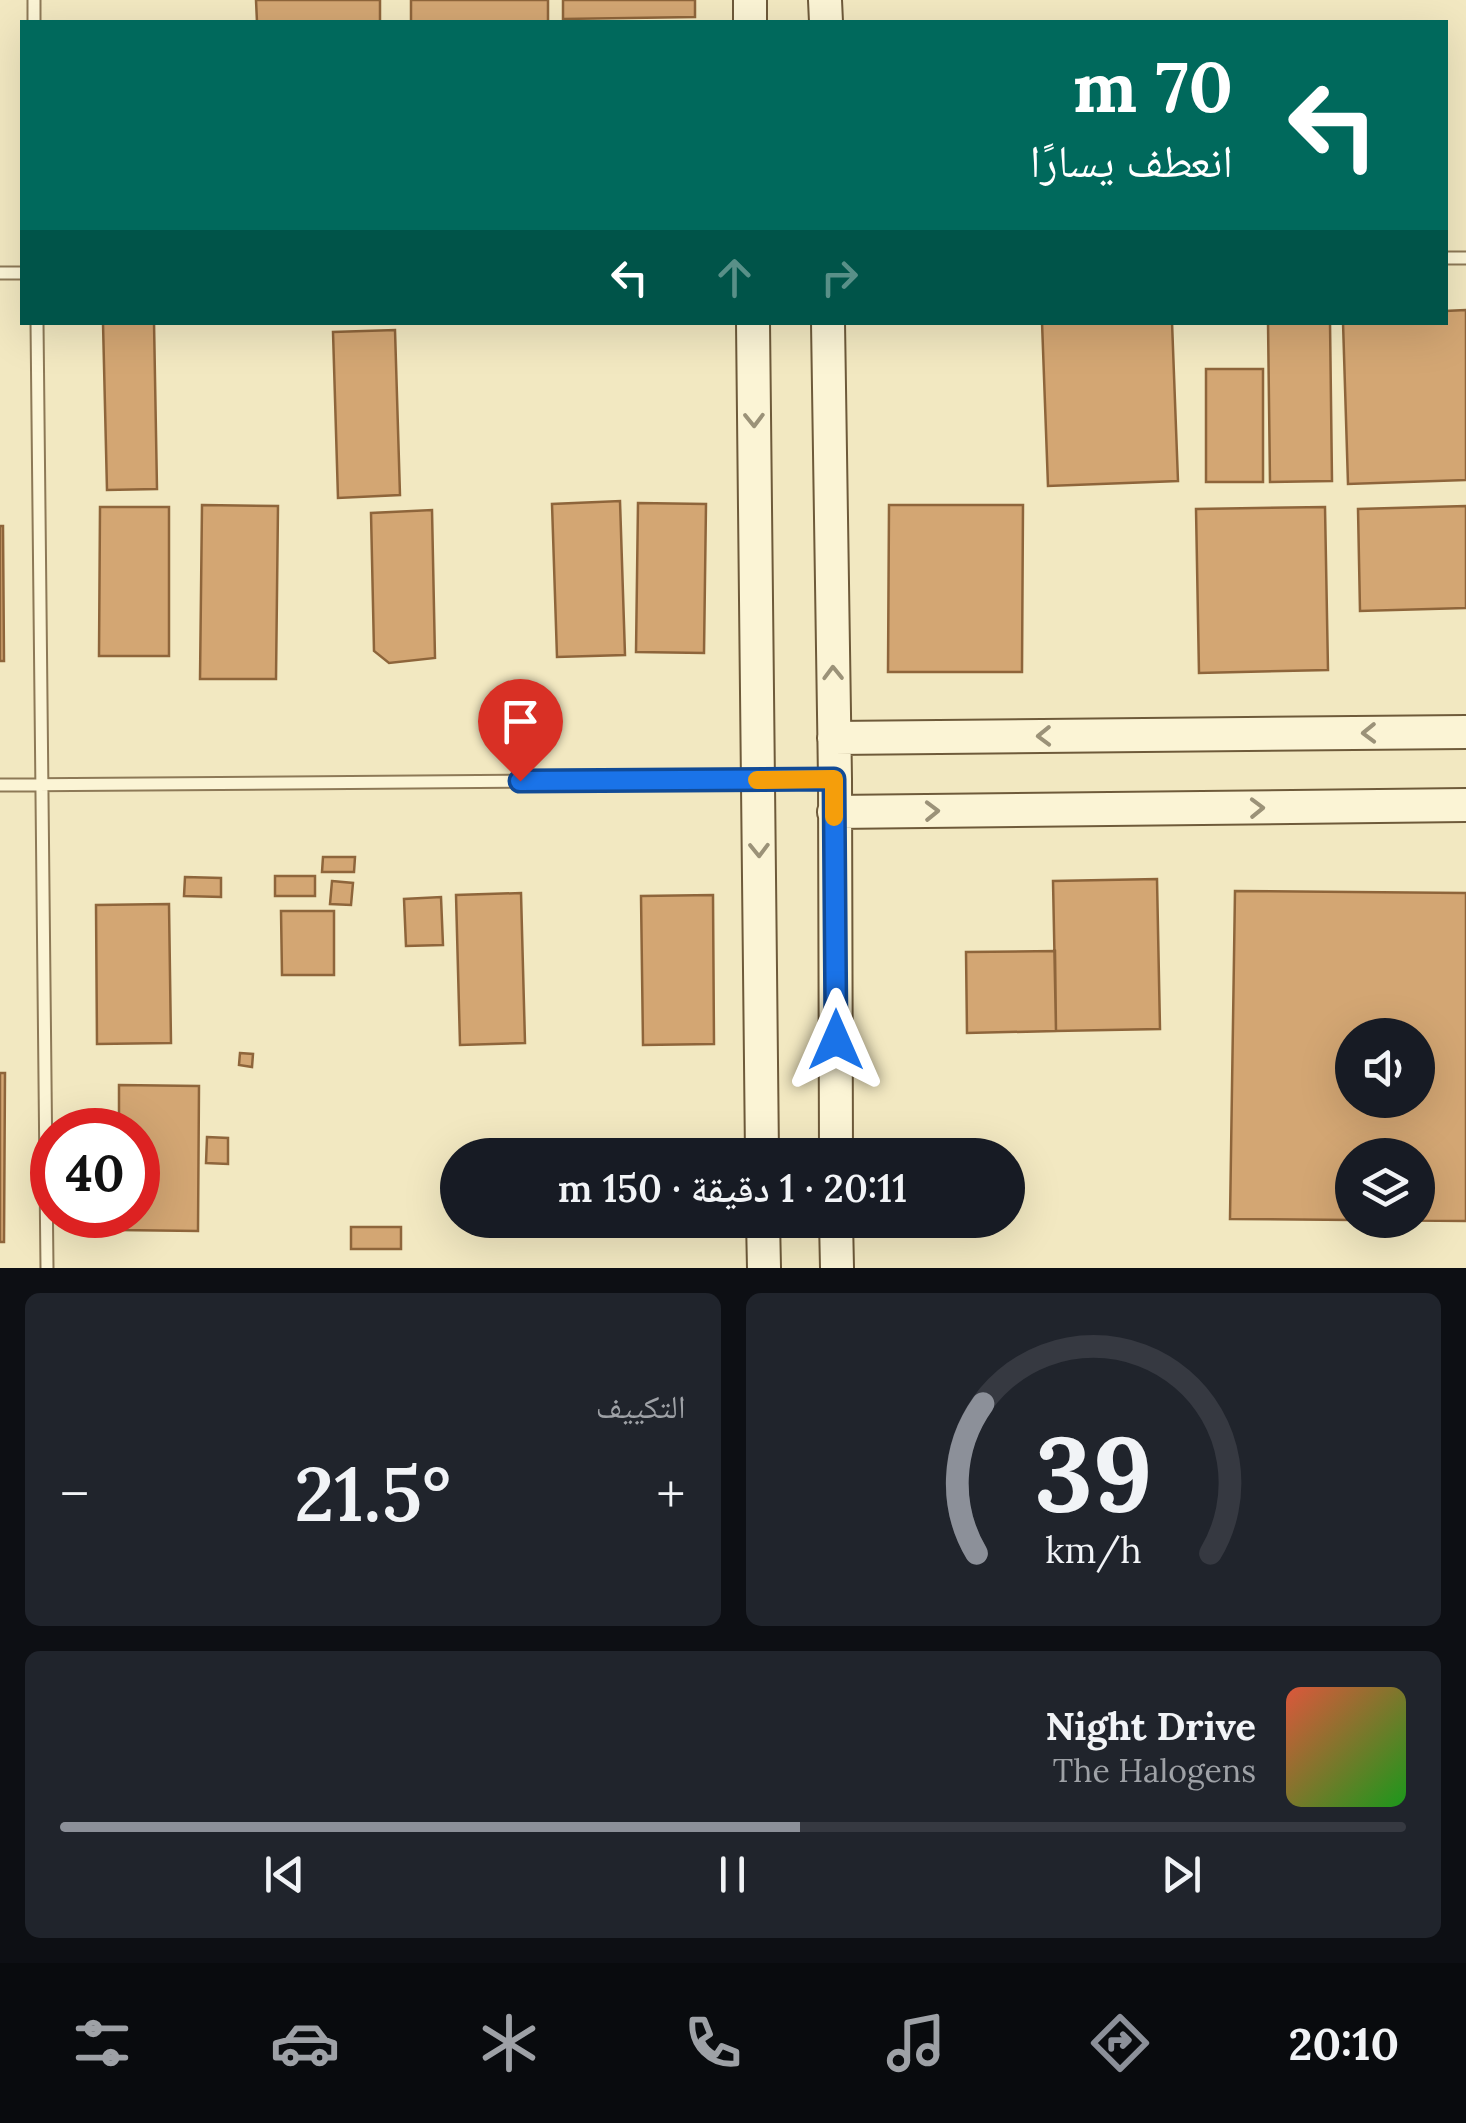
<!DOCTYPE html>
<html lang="ar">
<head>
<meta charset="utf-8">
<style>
  body { margin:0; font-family:Lora,"Noto Naskh Arabic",serif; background:#20242c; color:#f1f3f6; direction:rtl; height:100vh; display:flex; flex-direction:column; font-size:38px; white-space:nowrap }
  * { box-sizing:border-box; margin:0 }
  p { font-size:32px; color:#9ea1a6 }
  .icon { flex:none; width:55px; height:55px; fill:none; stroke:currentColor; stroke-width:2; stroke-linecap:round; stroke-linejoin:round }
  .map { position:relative; height:1268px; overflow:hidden; direction:ltr }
  .details { display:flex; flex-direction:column; gap:25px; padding:25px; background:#0d0f14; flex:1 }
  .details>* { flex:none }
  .banner { position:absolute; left:20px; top:20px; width:1428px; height:305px; border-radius:0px; box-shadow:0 10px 40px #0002; direction:rtl; background:#00695c; color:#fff; overflow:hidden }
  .controls { position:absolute; left:1335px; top:1018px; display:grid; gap:20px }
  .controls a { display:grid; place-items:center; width:100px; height:100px; border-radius:50%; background:#171b24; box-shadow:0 10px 40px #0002; font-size:50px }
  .speed { position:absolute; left:30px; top:1108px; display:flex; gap:20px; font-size:50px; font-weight:700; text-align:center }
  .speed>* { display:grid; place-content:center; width:130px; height:130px; border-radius:50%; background:#171b24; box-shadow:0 10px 40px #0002; line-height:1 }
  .speed .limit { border:15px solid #d22; background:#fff; color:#111 }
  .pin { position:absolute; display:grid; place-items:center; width:85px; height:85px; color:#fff; margin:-102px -42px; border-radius:50% 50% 50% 0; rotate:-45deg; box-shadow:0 0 10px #0007 }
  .pin .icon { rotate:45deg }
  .me { position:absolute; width:110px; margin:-55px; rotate:0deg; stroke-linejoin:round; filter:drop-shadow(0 0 8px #0008) }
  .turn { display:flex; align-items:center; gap:35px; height:210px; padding:0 50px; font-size:45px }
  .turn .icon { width:130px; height:130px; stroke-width:2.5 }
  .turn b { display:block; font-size:70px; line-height:85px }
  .lanes { display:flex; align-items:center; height:95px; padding:0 50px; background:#0003; justify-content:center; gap:50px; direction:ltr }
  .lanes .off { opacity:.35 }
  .big { font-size:75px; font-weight:600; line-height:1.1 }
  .details .widget { flex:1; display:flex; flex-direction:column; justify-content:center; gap:15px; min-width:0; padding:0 35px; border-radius:15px; background:#20242c }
  .details .dial { align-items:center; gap:0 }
  .dial svg { height:260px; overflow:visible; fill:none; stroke:#363941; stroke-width:7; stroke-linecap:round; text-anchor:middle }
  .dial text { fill:#f1f3f6; stroke:none }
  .song { display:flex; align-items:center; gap:30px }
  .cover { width:120px; height:120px; border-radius:15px; background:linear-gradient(135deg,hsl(10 70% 55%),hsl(120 70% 35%)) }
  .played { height:10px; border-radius:5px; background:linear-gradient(90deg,#8c9099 55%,#363941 55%) }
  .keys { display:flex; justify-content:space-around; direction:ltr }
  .heat { display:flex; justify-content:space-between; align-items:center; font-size:55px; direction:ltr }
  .details .tiles { flex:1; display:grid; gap:25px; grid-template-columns:1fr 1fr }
  .widget:last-child { grid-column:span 2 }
  .trip { position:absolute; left:440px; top:1138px; width:585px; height:100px; border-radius:50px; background:#171b24; box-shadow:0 10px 40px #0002; font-weight:600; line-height:100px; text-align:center; direction:rtl }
  .tabs { display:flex; height:160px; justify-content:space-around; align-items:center; background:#090b0e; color:#9ea1a6 }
  .tabs .icon { width:70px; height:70px }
  .tabs .selected { color:#8c9099 }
  .tabs b { font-size:45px; color:#f1f3f6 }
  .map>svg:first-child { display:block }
  .building { fill:#d3a673; stroke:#8e653b; stroke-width:2.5; fill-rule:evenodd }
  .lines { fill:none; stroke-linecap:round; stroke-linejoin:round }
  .lane-casing { stroke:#8d7957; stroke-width:15 }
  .secondary-casing { stroke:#6e5a3a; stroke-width:36 }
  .lane { stroke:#fbf4d5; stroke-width:11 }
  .secondary { stroke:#fbf4d5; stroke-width:32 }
  .oneway { stroke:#9b9278 }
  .route-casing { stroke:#114b97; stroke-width:25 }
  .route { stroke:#1a73e8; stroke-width:18 }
  .slow { stroke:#f59e0b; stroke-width:18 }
</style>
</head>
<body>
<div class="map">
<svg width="1466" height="1268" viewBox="0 0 1466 1268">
  <rect width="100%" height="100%" fill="#f2e8c1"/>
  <path class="building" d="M256 0H380V21L257 22Z
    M411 0H548V22H411Z
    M563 0H695V17L563 19Z
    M1466 310V480L1348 484 1343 322H1445V311Z
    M154 322 157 489 107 490 103 323Z
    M1042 322H1172L1178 481 1048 486Z
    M1268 322H1330L1332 481 1270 482Z
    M395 330 400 495 338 498 333 332Z
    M1206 369H1263V482H1206Z
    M620 501 625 655 557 657 552 504Z
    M638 503 706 504 704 653 636 652Z
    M202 505 278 506 276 679H200Z
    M889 505H1023L1022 672H888Z
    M1466 506V608L1360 611 1358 509Z
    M100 507H169V656H99Z
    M1325 507 1328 670 1199 673 1196 509Z
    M432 510 435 658 389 663 374 651 371 513Z
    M0 526H3L4 661H0Z
    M323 857H355L354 872H322Z
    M275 876H315V896H275Z
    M185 877 221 878V897L184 896Z
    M1157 879 1160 1029 1056 1031 1053 881Z
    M332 881 353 883 351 905 330 904Z
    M1235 891 1466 893V1221L1355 1220H1418V1155H1352V1220L1230 1219ZM1352 1035H1418V1100H1352Z
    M521 893 525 1043 460 1045 456 895Z
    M713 895 714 1044 643 1045 641 896Z
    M441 897 443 945 406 946 404 899Z
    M169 904 171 1043 97 1044 96 905Z
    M281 911H334V975H282Z
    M1055 951 1056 1031 967 1033 966 952Z
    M240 1053 253 1054 252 1067 239 1065Z
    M0 1073H5L4 1242H0Z
    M119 1085 199 1086 198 1231 118 1230V1215H138V1130H119Z
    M207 1137 228 1138V1164L206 1163Z
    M351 1227H401V1249H351Z"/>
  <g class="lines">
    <g class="lane-casing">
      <path id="lane" d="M34 0V22
        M1445 258H1466
        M0 273H22
        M37 322 47 1268
        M0 785 831 779"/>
    </g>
    <g class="secondary-casing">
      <path id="secondary" d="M750 0V22
        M825 0 826 22
        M753 322 762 1155
        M828 322 835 779 836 1155
        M834 738 1466 732
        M834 812 1466 805
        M763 1220 764 1268
        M836 1220 837 1268"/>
    </g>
    <use href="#lane" class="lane"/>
    <use href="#secondary" class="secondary"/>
  </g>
  <defs><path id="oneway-chevron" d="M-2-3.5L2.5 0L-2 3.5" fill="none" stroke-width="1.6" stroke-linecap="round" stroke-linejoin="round" transform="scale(2.5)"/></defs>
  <g class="oneway">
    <use href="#oneway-chevron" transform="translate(754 420) rotate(89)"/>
    <use href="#oneway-chevron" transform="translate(833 673) rotate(-91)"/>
    <use href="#oneway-chevron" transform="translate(1369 733) rotate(179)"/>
    <use href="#oneway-chevron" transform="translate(1044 736) rotate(179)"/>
    <use href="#oneway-chevron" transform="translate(1257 808) rotate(-1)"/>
    <use href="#oneway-chevron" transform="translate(932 811) rotate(-1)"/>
    <use href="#oneway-chevron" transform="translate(759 850) rotate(89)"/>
  </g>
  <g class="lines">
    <g class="route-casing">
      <path id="route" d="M520 781 834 779 836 1040"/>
    </g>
    <use href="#route" class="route"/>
    <path class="slow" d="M757 780 834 779V817"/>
  </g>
</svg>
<div class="controls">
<a><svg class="icon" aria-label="sound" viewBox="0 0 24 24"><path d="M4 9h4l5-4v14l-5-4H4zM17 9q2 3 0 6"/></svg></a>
<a><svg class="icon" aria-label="layers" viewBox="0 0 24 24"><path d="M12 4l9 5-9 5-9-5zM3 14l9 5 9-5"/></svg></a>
</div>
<div class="speed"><div class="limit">40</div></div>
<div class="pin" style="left:520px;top:781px;background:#d93025"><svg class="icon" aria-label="arrive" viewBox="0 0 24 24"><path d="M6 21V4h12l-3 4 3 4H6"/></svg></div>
<svg class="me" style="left:836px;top:1040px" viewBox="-20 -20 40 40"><path d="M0-17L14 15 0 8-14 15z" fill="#1a73e8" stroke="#fff" stroke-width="4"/></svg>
<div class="trip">20:11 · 1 دقيقة · 150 m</div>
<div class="banner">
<div class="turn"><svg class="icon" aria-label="left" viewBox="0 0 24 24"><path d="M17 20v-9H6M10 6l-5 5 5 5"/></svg><div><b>70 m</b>انعطف يسارًا</div></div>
<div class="lanes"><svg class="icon" aria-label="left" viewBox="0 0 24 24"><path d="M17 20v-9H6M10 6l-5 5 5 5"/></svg><svg class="icon off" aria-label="ahead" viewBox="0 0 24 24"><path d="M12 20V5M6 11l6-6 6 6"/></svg><svg class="icon off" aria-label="right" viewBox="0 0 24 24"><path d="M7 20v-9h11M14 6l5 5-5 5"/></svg></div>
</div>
</div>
<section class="details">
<div class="tiles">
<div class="widget dial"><svg viewBox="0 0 100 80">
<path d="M14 69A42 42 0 1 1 86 69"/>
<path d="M14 69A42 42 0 0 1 16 23" stroke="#8c9099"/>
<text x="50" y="56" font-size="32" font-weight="700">39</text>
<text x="50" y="72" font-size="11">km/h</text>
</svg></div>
<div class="widget"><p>التكييف</p>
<div class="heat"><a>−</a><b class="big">21.5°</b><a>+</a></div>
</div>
<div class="widget">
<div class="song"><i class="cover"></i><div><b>Night Drive</b><p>The Halogens</p></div></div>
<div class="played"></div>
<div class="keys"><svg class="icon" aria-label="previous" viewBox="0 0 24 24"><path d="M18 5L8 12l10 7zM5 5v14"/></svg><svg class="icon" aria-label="pause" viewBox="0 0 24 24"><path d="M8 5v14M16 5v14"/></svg><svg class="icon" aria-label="next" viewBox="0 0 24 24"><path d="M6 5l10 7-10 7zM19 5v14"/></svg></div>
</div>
</div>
</section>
<nav class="tabs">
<b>20:10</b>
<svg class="icon selected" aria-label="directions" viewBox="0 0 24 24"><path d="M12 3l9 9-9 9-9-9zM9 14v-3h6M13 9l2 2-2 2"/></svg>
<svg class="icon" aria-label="music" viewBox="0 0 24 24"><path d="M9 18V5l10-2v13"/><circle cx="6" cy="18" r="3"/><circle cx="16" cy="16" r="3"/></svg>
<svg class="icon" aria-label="phone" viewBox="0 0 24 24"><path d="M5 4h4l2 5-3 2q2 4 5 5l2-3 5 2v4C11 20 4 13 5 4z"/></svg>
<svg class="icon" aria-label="climate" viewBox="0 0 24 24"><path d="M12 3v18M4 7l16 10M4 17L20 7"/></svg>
<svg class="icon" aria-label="car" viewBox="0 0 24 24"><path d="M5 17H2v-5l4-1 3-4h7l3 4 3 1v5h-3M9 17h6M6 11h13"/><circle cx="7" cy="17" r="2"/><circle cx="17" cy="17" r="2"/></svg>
<svg class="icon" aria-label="filters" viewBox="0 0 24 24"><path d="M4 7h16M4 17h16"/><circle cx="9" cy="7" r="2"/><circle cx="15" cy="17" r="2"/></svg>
</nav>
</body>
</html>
